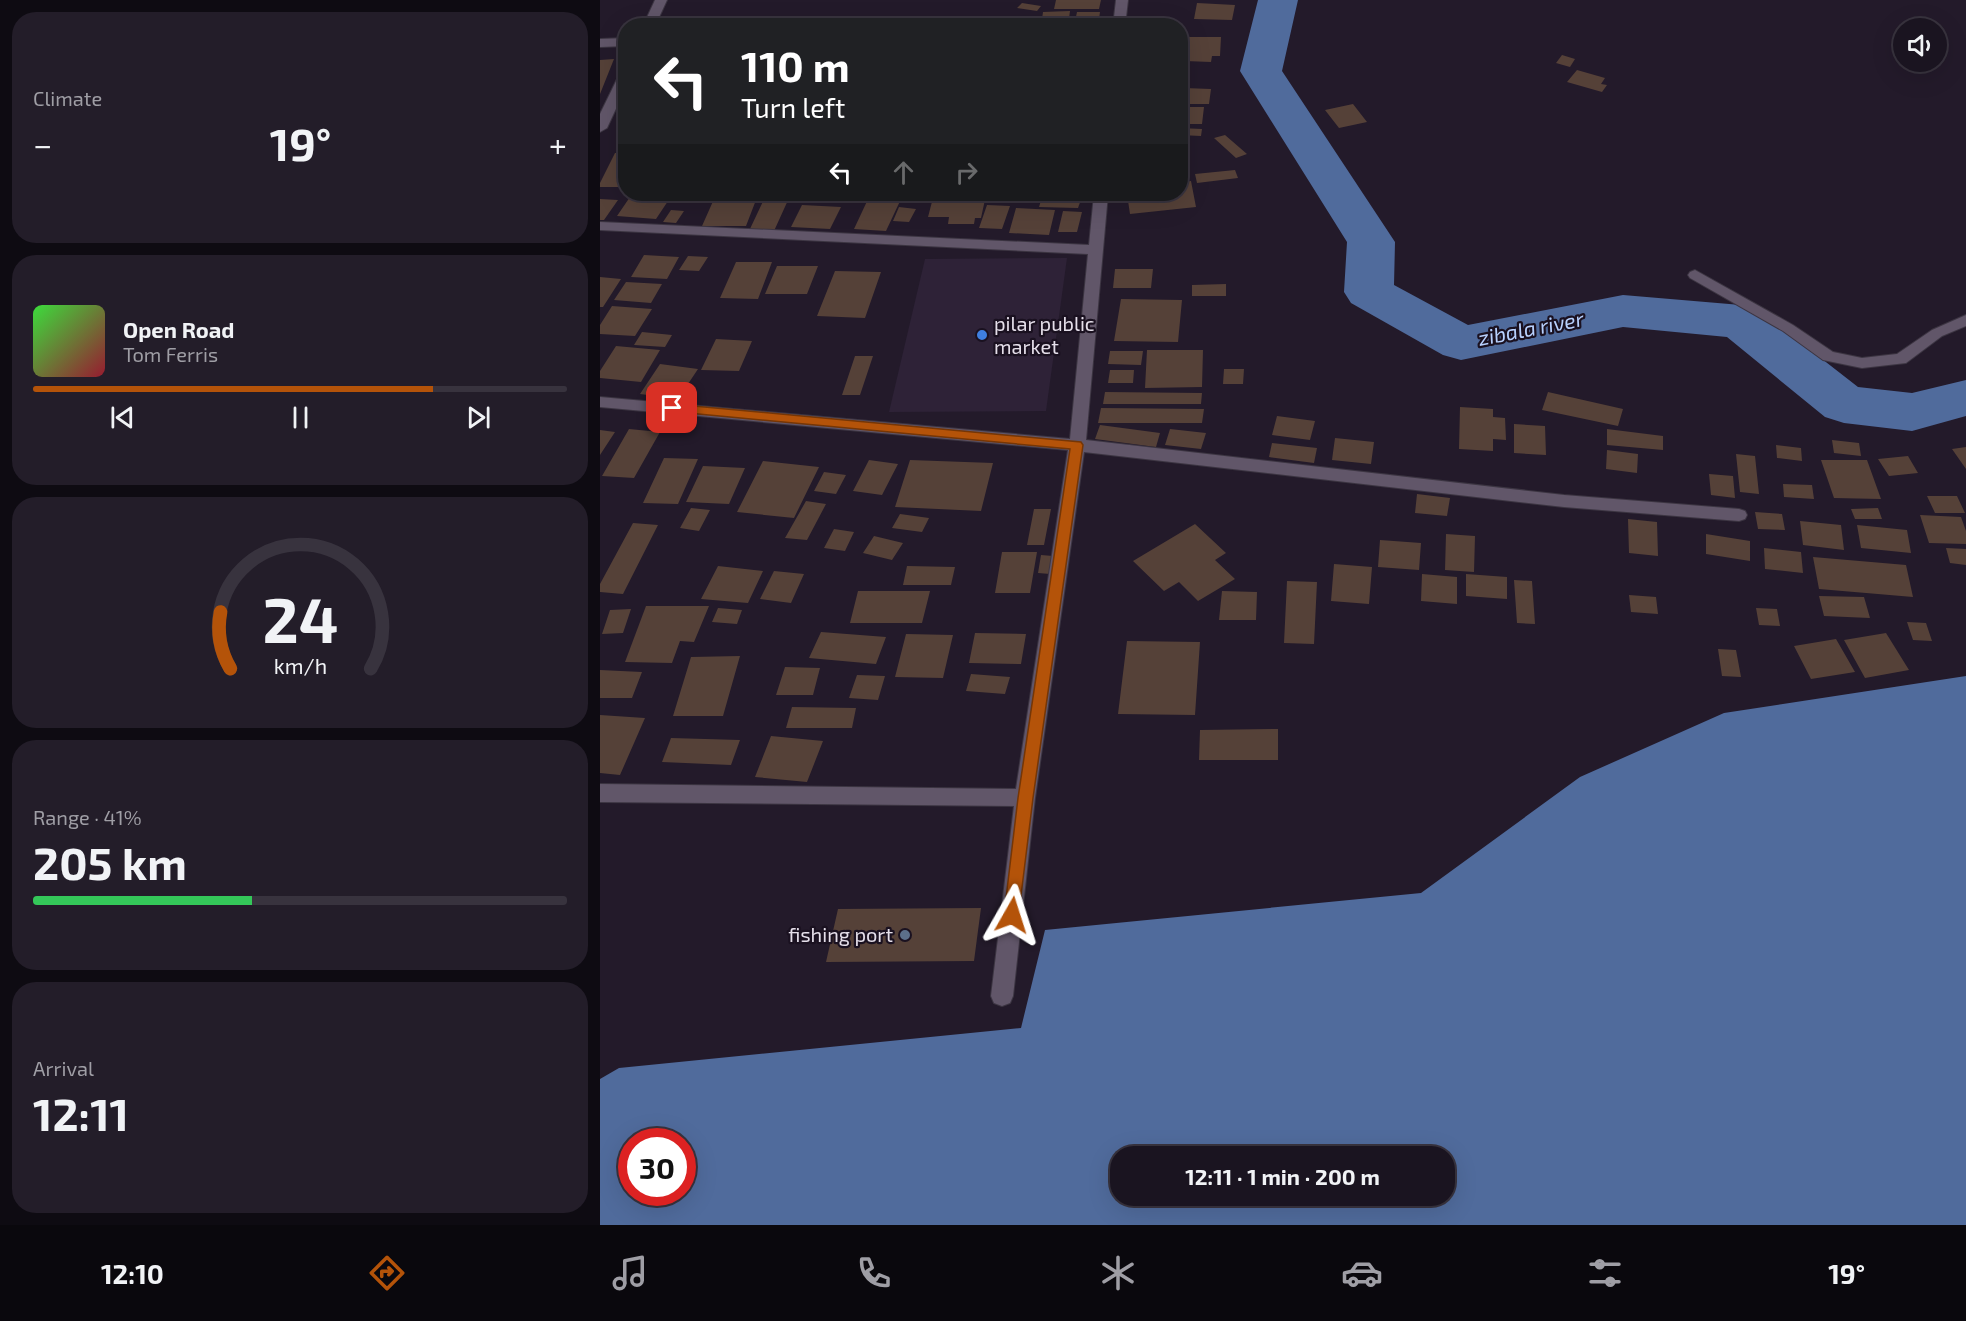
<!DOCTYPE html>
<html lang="en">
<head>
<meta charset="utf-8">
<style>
  body { margin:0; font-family:"Exo 2",sans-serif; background:#231d29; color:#f1f3f6; height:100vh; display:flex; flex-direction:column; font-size:22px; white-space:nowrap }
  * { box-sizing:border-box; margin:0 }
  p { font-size:20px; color:#9f9ea5 }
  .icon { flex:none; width:33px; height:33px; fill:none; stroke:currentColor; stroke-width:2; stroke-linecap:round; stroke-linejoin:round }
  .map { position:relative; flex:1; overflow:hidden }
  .details { display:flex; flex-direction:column; gap:12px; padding:12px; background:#0e0b12; width:600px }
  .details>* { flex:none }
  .top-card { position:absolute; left:18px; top:18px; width:570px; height:183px; border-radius:24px; box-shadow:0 6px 24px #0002,0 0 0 2px #38333e; background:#202124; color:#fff; overflow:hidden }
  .tools { position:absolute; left:1293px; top:18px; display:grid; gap:12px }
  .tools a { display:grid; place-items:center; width:54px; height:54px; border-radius:50%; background:#1a1420; box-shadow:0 6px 24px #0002,0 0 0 2px #38333e; font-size:30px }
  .speed { position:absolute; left:18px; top:1128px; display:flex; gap:12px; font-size:30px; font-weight:700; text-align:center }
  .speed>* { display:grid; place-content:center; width:78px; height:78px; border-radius:50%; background:#1a1420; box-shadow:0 6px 24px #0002,0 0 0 2px #38333e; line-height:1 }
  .speed .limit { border:9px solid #d22; background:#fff; color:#111 }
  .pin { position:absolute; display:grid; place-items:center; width:51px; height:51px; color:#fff; margin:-26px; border-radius:12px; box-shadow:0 3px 9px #0006 }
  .me { position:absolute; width:66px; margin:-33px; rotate:6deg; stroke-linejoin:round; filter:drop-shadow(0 0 4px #0008) }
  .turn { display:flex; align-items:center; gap:21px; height:126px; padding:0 24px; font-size:27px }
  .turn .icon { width:78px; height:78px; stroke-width:2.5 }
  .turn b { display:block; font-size:42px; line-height:51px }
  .lanes { display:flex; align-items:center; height:57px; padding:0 24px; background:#0003; justify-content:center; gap:30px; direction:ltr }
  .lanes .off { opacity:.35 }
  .big { font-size:45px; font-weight:700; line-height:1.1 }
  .details .card { flex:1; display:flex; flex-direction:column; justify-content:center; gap:9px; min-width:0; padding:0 21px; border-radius:24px; background:#231d29 }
  .details .dial { align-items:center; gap:0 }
  .dial svg { height:156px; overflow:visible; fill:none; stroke:#38333e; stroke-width:7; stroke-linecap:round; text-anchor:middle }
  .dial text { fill:#f1f3f6; stroke:none }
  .song { display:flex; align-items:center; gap:18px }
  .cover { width:72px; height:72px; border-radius:9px; background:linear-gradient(135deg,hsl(120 70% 55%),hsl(350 70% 35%)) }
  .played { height:6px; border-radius:3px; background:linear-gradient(90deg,#b45309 75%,#38333e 75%) }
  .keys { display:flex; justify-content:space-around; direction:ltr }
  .heat { display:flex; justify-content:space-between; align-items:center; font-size:33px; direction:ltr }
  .charge { height:9px; border-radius:4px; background:linear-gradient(90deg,#34c759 41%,#38333e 0) }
  .trip { position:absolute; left:510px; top:1146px; width:345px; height:60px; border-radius:24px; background:#1a1420; box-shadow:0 6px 24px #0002,0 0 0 2px #38333e; font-weight:700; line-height:60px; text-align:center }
  .tab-bar { display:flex; height:96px; justify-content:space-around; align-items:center; background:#0a080d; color:#9f9ea5 }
  .tab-bar .icon { width:42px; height:42px }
  .tab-bar .current { color:#b45309 }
  .tab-bar b { font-size:27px; color:#f1f3f6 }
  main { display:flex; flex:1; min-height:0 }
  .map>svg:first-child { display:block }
  .built { fill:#2e2237 }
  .water { fill:#506b9c; fill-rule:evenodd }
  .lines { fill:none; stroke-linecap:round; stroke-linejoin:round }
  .river { fill:#506b9c; fill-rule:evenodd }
  .building { fill:#554138 }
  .minor-casing { stroke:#3c3542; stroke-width:2 }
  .minor { fill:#615669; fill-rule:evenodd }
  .route { fill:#b45309; stroke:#753606; stroke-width:1.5 }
  .shop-dot { fill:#3f7fe0; stroke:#1a1120; stroke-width:2 }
  .service-dot { fill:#5c6f8a; stroke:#1a1120; stroke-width:2 }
  .labels { text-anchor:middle; stroke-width:4.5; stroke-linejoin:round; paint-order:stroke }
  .poi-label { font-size:20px; fill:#e5dfea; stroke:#1a1120; text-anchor:start }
  .water-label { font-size:21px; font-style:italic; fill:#b8d1fe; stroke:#1a1120 }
</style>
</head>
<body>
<main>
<section class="details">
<div class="card"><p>Climate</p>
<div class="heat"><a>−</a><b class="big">19°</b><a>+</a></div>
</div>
<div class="card">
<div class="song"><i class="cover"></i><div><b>Open Road</b><p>Tom Ferris</p></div></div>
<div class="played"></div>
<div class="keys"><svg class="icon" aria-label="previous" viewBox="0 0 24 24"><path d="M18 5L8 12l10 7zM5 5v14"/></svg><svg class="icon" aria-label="pause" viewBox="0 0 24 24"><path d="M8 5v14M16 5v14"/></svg><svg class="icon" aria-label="next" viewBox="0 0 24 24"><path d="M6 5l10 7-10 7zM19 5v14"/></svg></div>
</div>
<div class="card dial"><svg viewBox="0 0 100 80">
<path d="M14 69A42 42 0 1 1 86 69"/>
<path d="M14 69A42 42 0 0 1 9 40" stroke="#b45309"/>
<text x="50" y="56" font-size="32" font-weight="700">24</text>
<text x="50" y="72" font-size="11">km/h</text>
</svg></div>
<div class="card"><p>Range · 41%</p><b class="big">205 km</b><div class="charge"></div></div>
<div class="card"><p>Arrival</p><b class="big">12:11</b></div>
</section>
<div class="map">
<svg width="1366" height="1225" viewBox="0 0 1366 1225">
  <rect width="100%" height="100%" fill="#231a2a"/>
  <path class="built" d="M467 258 446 411 289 412 325 259Z"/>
  <path class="water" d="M1366 676V1225H0V1079L19 1068 421 1028 445 930 821 893 980 777 1124 713ZM32 1142H82V1192H32ZM520 1156H844V1196H520Z"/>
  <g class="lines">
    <path class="river" d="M658 0H698L682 71 795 242 794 285 868 325 1023 295 1141 305 1159 310 1258 387 1312 393 1366 380V416L1312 431 1244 423 1225 417 1127 337 1023 327 861 360 843 355 751 303 744 292 747 242 640 71Z"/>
  </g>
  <path class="building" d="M456 0H501L499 9H454Z
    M422 3 441 6 437 11 417 8Z
    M597 3 635 5 632 20 594 19Z
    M470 11 468 26H441L443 12Z
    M477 12H500L498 26H474Z
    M86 19 83 26H65L68 20Z
    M580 37H621L620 56H612L611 62 585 61 586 56H580Z
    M962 55 975 59 970 67 956 63Z
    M14 59 0 94V60Z
    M977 70 1005 78 1001 84 1007 85 1002 92 967 82Z
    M584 88 611 89 609 104H582Z
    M753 104 767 122 739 128 725 110Z
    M580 107H604L602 124H580Z
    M26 122V140H16Z
    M580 128 602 129 601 136 580 135Z
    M625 135 647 154 636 158 614 138Z
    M15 153H26V187H0V183Z
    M635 170 638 178 597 183 595 174Z
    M591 181 596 207 530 214 527 194H580V182Z
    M32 194H52L72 195 56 219 17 216Z
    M334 194H376L386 195 381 218H375L374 224H348L349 217H328Z
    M443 194H483L478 208 439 207Z
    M165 197 189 198 174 231H149Z
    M269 197 301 199 286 231 254 229Z
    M0 199 18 200 4 220H0Z
    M114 199 156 200 146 226H102Z
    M202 205 241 207 230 229 191 227Z
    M387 205 410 206 402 229 379 228Z
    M299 207 316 209 309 222 293 221Z
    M416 208 455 210 449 235 409 233Z
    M71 210 84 211 76 223 63 222Z
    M463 211 482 212 477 232H458Z
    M44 255 79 257 67 279 31 277Z
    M88 256 108 257 99 271 79 270Z
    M136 262H172L158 299 120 298Z
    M177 266H218L207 294H165Z
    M515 269H553L551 288H513Z
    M235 271 281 272 265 318 217 316Z
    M0 277 21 279 3 307H0Z
    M26 282 62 284 51 303 14 300Z
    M626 284V296H592V285Z
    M521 299 582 300 578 342 514 341Z
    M12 306 52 309 35 336 0 334V325Z
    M42 332 72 335 65 347 34 345Z
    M116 339 152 341 139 371 101 370Z
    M16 346 60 350 41 382 0 378V371Z
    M547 350H603L602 387 545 388Z
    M510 351H543L541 365 508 364Z
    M255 356H273L260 395H242Z
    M60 364 98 369 78 399 40 394Z
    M624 369H644L643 384H623Z
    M510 370H534L533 383H508Z
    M505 392 602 393 601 404H503Z
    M948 392 1023 409 1018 426 942 410Z
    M860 407 893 409V417L905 418 906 440 893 439V451L859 449Z
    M501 408 604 409 602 423H498Z
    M677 416 715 421 710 440 672 435Z
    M914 424 945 426 946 455 914 453Z
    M500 425 560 433 556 447 495 439Z
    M29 429 60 432 34 478 2 476Z
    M570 429 606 433 601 449 565 445Z
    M1007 429 1063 436V450L1007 445Z
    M0 430 15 432 0 455Z
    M735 438 774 442 771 464 732 460Z
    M1232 440 1259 443 1261 456 1234 453Z
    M672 443 717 448 714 463 669 457Z
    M1176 445 1201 448 1202 461 1177 458Z
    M1366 447V469L1352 449Z
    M1007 450 1038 454 1037 473 1006 469Z
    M1136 454 1155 456 1159 494 1140 492Z
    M1308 456 1318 473 1289 476 1278 459Z
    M64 458 98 459 78 504 43 503Z
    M269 460 298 464 282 495 253 491Z
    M310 460 393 463 381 511 295 507Z
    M1221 460H1267L1281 499 1234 498Z
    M163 461 219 467 194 518 137 512Z
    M103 466 145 468 129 504 86 502Z
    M224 472 246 475 236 494 214 491Z
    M1109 474 1133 476 1135 498 1111 495Z
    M1183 484 1212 485 1214 499 1184 497Z
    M817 494 850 498 847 516 815 513Z
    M1327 496H1357L1365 513H1335Z
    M206 501 226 504 207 540 185 538Z
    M91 508 110 510 99 531 80 528Z
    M1278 508 1282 519H1255L1251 509Z
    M434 509H451L444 545H427Z
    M1155 512 1182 514 1185 530 1158 529Z
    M300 514 329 518 322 532 292 528Z
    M1320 515 1361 517 1366 531V544L1329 543Z
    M1028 519 1057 522 1058 556 1029 553Z
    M1200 521 1241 525 1244 550 1203 545Z
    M33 523 58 525 23 594 0 592V584Z
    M595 524 626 553 615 560 635 579 598 601 579 582 564 591 533 561Z
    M1257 525 1307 530 1311 553 1261 548Z
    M234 529 254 532 245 551 224 548Z
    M846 534 875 536 874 572 845 570Z
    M1106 534 1150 541V561L1106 554Z
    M274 536 303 543 292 560 263 553Z
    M780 540 821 543 819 570 778 567Z
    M1164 548 1201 552 1203 573 1165 569Z
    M1346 548 1366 549V565L1350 563Z
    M402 552H437L430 593H395Z
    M441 555 453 556 450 574 438 573Z
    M1213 557 1306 565 1313 597 1219 589Z
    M734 564 772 567 769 604 731 601Z
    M118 566 163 571 148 603 101 599Z
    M307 566 355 567 351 585H303Z
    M174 571 204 574 191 603 160 599Z
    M822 574 857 577V604L821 601Z
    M866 574 907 577V599L866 596Z
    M914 580 932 581 935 624 917 623Z
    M687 581 717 582 714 644 684 643Z
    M258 591H330L322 623H250Z
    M622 591 657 592 656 620H619Z
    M1029 595 1056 597 1058 614 1031 612Z
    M1219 596 1264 597 1270 618 1224 616Z
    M46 606H109L94 642 80 641 72 663 25 662Z
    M118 608 142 610 137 624 112 622Z
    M1156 608 1177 609 1180 626 1159 625Z
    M31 609 23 633 2 634 10 610Z
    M1307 622 1326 623 1332 641 1313 640Z
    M221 632 286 637 276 664 209 658Z
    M375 633 426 634 421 664 369 663Z
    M1286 633 1309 670 1265 678 1244 640Z
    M306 634 353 635 343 678 295 677Z
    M1236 639 1255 672 1211 679 1194 646Z
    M527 641 600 642 595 715 518 714Z
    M1118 649 1136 650 1141 677 1122 676Z
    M140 656 123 716H73L91 657Z
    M185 667 220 668 213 695H176Z
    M0 670 42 672 32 698H0Z
    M371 674 410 677 405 694 366 691Z
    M257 675 285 676 278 700 249 698Z
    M192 707 256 708 252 728H186Z
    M0 715 45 718 20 775 0 773Z
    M678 729V760H599L600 730Z
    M171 736 223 741 207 782 155 777Z
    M71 738 140 740 131 765 62 762Z
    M381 908 374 961 226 962 238 909Z"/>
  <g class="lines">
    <g class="minor-casing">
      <path id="minor" d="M55 0H67L55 26H43Z
        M516 0H528L525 26H513Z
        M26 38V46L0 47V39Z
        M26 69V87L7 128 0 132V114L20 73Z
        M494 194H508L486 440 964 495 1139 509 1145 511 1147 515 1145 519 1139 521 964 507 484 452 435 798 413 996 410 1003 402 1006 394 1003 391 996 414 806 0 802V784L416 789 468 450 0 407V397L470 439 488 254 0 230V222L489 245Z
        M1095 270 1193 325 1233 352 1262 358 1297 354 1332 330 1366 315V326L1342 336 1306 363 1262 368 1223 360 1183 331 1090 278 1088 275 1090 272Z"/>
    </g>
    <use href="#minor" class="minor"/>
  </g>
  <path class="route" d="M72 404 481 442 483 445 433 798 418 920 412 922 407 920 404 915 418 798 470 449 67 411 66 408Z"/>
  <circle class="shop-dot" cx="382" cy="335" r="6"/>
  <circle class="service-dot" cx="305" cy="935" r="6"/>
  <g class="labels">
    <g class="poi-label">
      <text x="394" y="331">pilar public<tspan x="394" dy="23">market</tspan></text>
      <text x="293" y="942" text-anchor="end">fishing port</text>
    </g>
    <g class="water-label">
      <text transform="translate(931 329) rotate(-11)" y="7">zibala river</text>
    </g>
  </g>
</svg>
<div class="tools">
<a><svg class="icon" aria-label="sound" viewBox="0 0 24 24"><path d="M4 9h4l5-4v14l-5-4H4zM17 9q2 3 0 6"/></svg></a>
</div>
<div class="speed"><div class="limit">30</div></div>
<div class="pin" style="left:72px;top:408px;background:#d93025"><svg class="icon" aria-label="arrive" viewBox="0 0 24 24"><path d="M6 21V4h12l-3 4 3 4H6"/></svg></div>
<svg class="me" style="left:412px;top:915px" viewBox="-20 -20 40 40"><path d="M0-17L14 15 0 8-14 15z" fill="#b45309" stroke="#fff" stroke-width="4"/></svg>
<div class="trip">12:11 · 1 min · 200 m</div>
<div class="top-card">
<div class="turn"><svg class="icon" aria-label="left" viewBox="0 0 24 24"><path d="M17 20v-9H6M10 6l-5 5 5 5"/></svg><div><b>110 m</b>Turn left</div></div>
<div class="lanes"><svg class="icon" aria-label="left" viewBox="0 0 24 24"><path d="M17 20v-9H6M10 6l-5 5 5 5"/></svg><svg class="icon off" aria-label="ahead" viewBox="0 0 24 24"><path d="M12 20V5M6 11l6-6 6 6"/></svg><svg class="icon off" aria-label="right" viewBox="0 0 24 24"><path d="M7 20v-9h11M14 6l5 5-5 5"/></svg></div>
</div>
</div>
</main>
<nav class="tab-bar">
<b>12:10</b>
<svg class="icon current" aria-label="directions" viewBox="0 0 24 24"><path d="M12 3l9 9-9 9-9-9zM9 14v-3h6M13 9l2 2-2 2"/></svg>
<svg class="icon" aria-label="music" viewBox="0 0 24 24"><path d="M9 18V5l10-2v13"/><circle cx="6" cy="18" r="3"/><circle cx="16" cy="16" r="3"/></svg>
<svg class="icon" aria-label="phone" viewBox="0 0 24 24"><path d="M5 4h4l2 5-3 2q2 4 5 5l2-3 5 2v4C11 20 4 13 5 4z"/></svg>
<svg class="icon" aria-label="climate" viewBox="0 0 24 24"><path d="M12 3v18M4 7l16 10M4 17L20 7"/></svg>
<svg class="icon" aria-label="car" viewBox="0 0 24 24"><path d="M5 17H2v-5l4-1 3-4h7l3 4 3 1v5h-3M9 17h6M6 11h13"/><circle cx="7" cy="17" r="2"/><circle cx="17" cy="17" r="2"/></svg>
<svg class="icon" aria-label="filters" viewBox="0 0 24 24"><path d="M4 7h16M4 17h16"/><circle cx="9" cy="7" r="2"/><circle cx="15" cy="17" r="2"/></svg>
<b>19°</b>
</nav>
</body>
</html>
